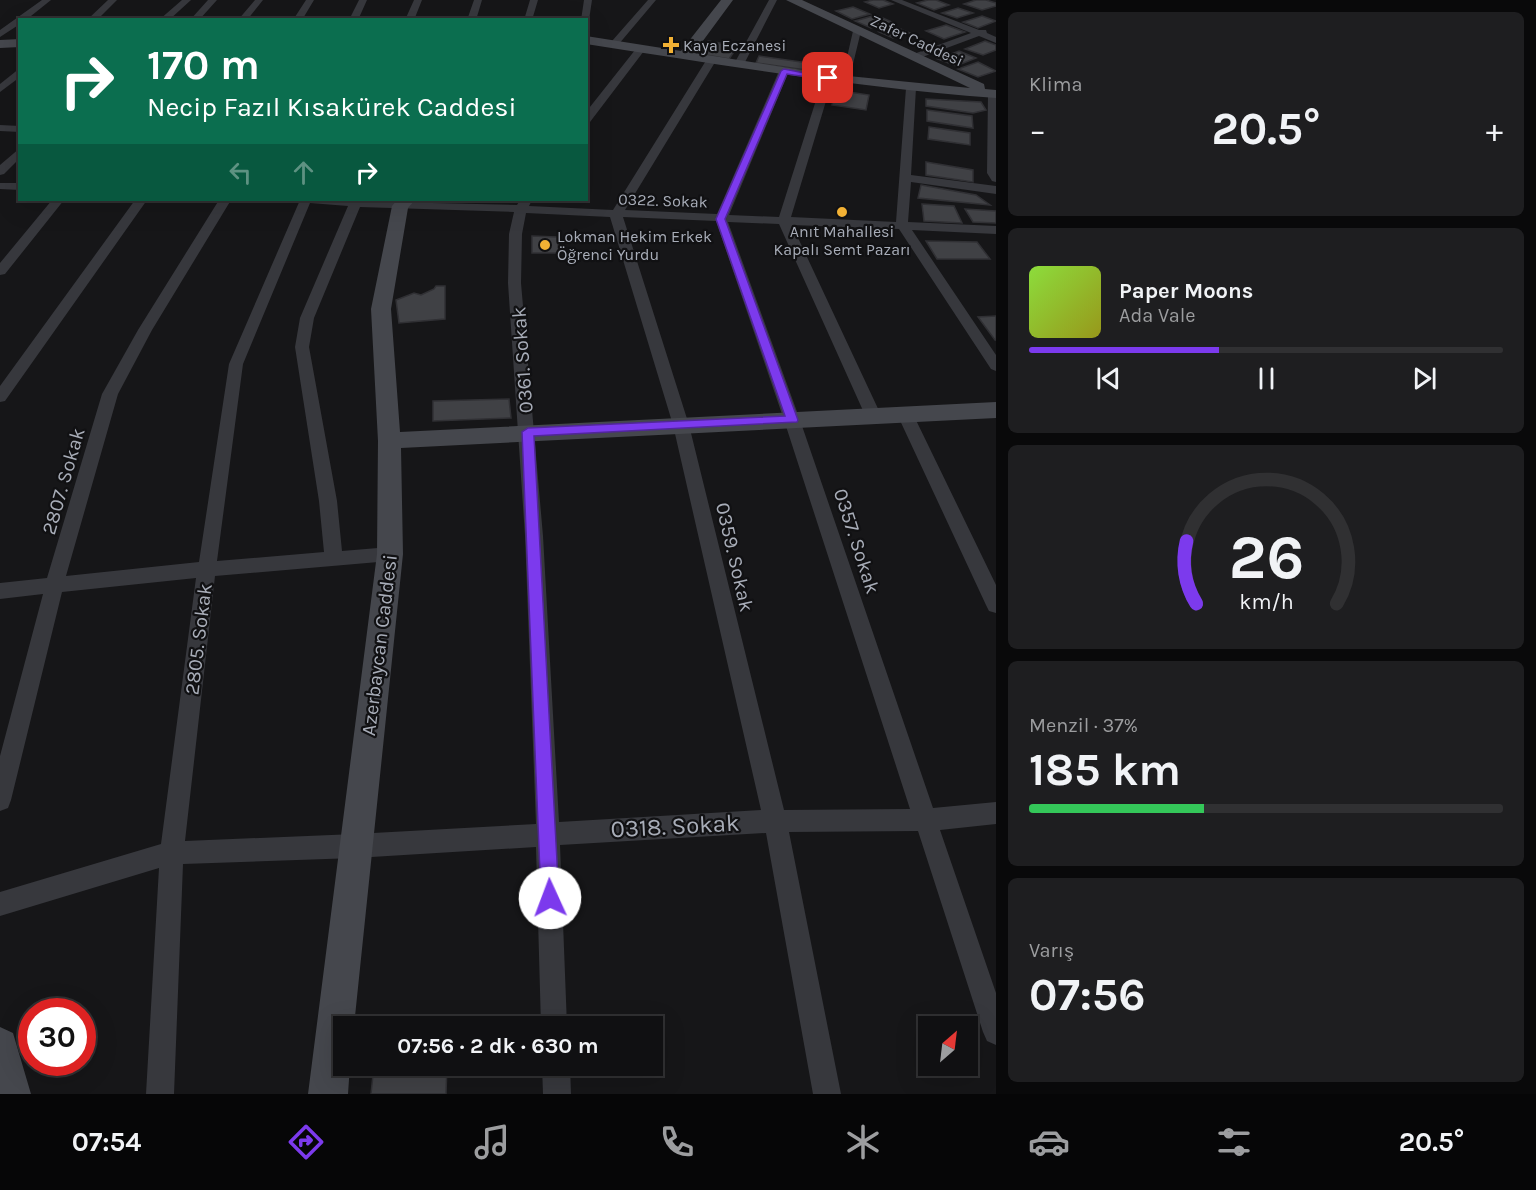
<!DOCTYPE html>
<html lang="tr">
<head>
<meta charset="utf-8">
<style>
  body { margin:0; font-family:Karla,sans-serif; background:#1e1e20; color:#f1f3f6; height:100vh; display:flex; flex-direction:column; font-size:22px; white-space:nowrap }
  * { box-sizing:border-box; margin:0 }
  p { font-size:20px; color:#9c9d9f }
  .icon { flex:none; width:33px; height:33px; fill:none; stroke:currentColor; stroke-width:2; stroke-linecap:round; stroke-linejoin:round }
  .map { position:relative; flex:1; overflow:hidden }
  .side { display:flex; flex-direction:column; gap:12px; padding:12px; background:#09090a; width:540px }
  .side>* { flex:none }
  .top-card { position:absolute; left:18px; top:18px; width:570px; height:183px; border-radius:0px; box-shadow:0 6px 24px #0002,0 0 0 2px #303032; background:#0b6e4f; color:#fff; overflow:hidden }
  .needle { width:39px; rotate:28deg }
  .tools { position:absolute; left:918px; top:1016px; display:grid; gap:12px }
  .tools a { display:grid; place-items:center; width:60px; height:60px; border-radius:0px; background:#101012; box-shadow:0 6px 24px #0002,0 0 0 2px #303032; font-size:30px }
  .speed { position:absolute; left:18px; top:998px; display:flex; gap:12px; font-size:30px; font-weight:700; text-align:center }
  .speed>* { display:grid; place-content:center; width:78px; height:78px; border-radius:50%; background:#101012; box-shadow:0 6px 24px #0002,0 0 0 2px #303032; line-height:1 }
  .speed .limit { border:9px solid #d22; background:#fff; color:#111 }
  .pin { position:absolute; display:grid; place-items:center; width:51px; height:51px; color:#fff; margin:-26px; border-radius:12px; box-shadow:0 3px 9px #0006 }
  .me { position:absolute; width:66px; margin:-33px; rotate:358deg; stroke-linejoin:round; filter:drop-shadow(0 0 4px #0008) }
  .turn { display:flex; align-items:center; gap:21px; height:126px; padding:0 30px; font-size:27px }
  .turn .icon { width:78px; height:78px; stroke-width:2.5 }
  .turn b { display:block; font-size:42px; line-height:51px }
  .lanes { display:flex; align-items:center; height:57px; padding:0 30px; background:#0003; justify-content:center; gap:30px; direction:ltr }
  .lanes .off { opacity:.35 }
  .big { font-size:45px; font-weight:700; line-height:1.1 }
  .side .card { flex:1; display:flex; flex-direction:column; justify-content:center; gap:9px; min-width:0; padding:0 21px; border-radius:9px; background:#1e1e20 }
  .side .dial { align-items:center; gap:0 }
  .dial svg { height:156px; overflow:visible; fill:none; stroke:#303032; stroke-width:7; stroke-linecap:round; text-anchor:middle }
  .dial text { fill:#f1f3f6; stroke:none }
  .song { display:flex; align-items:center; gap:18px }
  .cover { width:72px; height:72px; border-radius:9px; background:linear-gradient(135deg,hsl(90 70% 55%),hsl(60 70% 35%)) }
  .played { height:6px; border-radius:3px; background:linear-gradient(90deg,#7c3aed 40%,#303032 40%) }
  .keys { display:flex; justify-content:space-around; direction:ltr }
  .heat { display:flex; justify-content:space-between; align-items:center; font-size:33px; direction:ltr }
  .charge { height:9px; border-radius:4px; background:linear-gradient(90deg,#34c759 37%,#303032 0) }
  .trip { position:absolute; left:333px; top:1016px; width:330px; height:60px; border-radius:0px; background:#101012; box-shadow:0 6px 24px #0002,0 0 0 2px #303032; font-weight:700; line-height:60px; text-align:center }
  .dock { display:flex; height:96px; justify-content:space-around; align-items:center; background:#060607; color:#9c9d9f }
  .dock .icon { width:42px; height:42px }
  .dock .current { color:#7c3aed }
  .dock b { font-size:27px; color:#f1f3f6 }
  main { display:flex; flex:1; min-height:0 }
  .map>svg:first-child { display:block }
  .building { fill:#404145; stroke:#303034; stroke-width:1.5 }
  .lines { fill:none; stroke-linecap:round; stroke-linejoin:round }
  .street { fill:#37383d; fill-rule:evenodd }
  .secondary { fill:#45474d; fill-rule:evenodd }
  .route { fill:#7c3aed; stroke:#51269a; stroke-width:1.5 }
  .poi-dot { fill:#f2b134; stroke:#111113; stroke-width:2 }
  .labels { text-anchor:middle; stroke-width:4.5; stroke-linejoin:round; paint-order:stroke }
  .far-street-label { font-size:16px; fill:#a8adb8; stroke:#111113 }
  .far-poi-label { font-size:16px; fill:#a8adb8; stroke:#111113; text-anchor:start }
  .street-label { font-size:20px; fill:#a8adb8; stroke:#111113 }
  .near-street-label { font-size:24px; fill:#a8adb8; stroke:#111113 }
</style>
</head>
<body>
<main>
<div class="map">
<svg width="996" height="1094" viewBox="0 0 996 1094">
  <rect width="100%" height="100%" fill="#161618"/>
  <path class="building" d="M873 0H883L893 4 879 8 865 2Z
    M928 0H936L949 5 934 10 917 3Z
    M976 0H986L996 3V6L982 10 964 4Z
    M853 7 870 14 852 19 836 11Z
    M958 8 973 13 957 18 942 13Z
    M876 15 892 22 871 28 855 21Z
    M982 16 996 21 978 28 963 22Z
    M946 25 965 32 944 39 926 31Z
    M896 27 910 33 893 38 879 32Z
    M708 41 738 46 729 59 700 54Z
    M985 41 996 45V50L983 55 965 49Z
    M959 51 976 58 956 66 938 59Z
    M759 56 809 63 806 70 756 63Z
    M978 62 996 71 978 77 958 69Z
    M836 90 869 95 866 110 832 105Z
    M926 99 981 102 986 110 973 113 926 106Z
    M927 110 972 116 973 128 927 121Z
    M929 127 970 133V145L928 139Z
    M926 162 973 170V182L926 175Z
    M921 185 976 195 990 205 918 198Z
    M922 204 954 206 962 223 924 221Z
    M965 209 996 211V223L973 222Z
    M532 236 557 237 559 253H532Z
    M926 241 977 242 990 259H937Z
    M436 286H445V319L399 323 396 300 414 293 421 295 434 289Z
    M996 316V340H995L978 317Z
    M509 399 511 418 433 421V401Z
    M374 1065H447L446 1094H371Z"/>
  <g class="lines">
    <path class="street" d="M42 0H51L26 20H20V24L0 37V30Z
      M108 0H117L97 20H87Z
      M182 0H191L169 20H159Z
      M208 0H217L199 20H190Z
      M255 0H263L247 20H238Z
      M306 0H314L302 20H293Z
      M359 0H367L358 20H349Z
      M414 0H422L414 20H405Z
      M474 0H482L476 20H467Z
      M530 0H538L532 20H524Z
      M584 0H592L589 20 586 22V20H581Z
      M648 0H656L618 45H612V41Z
      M769 0H777L744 64 736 66 734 64Z
      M891 0H902L979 30H986L987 33 996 37V43L979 36 917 59H911V55L971 33Z
      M857 28 861 31 853 64 845 66 853 31Z
      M639 45 647 47 590 122 586 123V112Z
      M712 56 717 59 625 210 717 214 779 71 784 68 789 71 729 215 779 217 823 78 828 75 833 78 791 217 896 222 906 88 911 85 916 88 911 175 996 186V194L911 182 908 222 996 226V234L912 230 996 355V371L991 369 899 229 792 225 881 415 879 419H867L865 415 779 224 728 222 800 420 933 808 996 802V824L940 830 996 993V1045L987 1041 983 1032 918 831 789 832 841 1094H813L766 833 560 845 567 1026H541L536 847 355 858 183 864 174 1094H146L159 868 0 916V892L161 844 196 578 62 592 11 800 8 808 0 811V756L43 594 0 599V583L47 578 102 394 138 330 219 200H231L152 330 118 394 66 576 199 562 229 364 300 200 517 205 520 200H532L529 206 613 210 707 59ZM310 203 348 206 300 318 295 347 319 501 324 552 217 561 243 364ZM360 207 514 212 509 234 508 283 525 536 536 824 355 834 185 841 215 576 390 561 396 559 399 554 396 549 390 547 342 551 337 501 309 347 314 318ZM526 213 610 217 673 425 761 810 559 822 543 536 521 283 522 234ZM623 217 716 221 784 420 910 809 784 810 689 425Z
      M20 68V77L0 92V84Z
      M993 91 996 92V182L992 181 987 173 988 94Z
      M0 125 20 126V132L0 131Z
      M20 148V158L4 174 0 175V165Z
      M0 183H20V190L0 189Z
      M52 200H64L5 274 0 275V263Z
      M135 200H147L5 401 0 402V386Z
      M905 409 911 410 913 414 996 585V613L989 611 986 605 897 414 899 410Z
      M542 1065H570L571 1094H543Z"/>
    <path class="secondary" d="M721 0H733L694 53 828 74 970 88 786 0H802L984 84 985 89 996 90V98C858 88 723 65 586 44V36L681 51Z
      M20 39V47L0 48V40Z
      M397 200H415L408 208 391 309 400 432 996 402V418L401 448 403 554 354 1026H344V1065H350L348 1094H308L377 554 378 441 371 309 392 206Z
      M0 1027 13 1033 31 1094H0Z"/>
  </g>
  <path class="route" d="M784 69 831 78 828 80 787 74 725 219 798 420 797 422 534 436 559 898 556 904 550 907 543 904 541 898 522 432 528 428 785 416 716 219 781 71Z"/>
  <g class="poi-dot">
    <path d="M668 36h6v6h6v6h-6v6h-6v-6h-6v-6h6z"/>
    <circle cx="842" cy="212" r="6"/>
    <circle cx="545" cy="245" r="6"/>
  </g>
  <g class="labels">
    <g class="far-street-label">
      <text transform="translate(917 40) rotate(25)" y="6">Zafer Caddesi</text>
      <text transform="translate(663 200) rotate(2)" y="6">0322. Sokak</text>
    </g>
    <g class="far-poi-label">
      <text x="683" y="51">Kaya Eczanesi</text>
      <text x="842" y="237" text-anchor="middle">Anıt Mahallesi<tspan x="842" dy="18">Kapalı Semt Pazarı</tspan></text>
      <text x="557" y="242">Lokman Hekim Erkek<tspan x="557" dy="18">Öğrenci Yurdu</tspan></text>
    </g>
    <g class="street-label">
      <text transform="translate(522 360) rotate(-94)" y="7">0361. Sokak</text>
      <text transform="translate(63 481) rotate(-74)" y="7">2807. Sokak</text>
      <text transform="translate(857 541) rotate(72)" y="7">0357. Sokak</text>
      <text transform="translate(735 557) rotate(77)" y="7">0359. Sokak</text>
      <text transform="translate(198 639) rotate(-83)" y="7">2805. Sokak</text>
      <text transform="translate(379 645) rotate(-83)" y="7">Azerbaycan Caddesi</text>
    </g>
    <g class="near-street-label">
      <text transform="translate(675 826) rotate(-3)" y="8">0318. Sokak</text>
    </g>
  </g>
</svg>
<div class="tools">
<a><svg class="needle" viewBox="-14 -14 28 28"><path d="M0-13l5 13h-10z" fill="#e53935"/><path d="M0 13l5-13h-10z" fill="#9c9d9f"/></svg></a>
</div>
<div class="speed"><div class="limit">30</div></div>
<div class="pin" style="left:828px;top:78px;background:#d93025"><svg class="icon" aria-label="arrive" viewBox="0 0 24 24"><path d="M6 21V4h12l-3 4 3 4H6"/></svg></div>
<svg class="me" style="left:550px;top:898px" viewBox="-20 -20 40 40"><circle r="19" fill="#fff"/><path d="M0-13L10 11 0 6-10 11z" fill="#7c3aed"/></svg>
<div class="trip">07:56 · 2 dk · 630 m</div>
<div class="top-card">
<div class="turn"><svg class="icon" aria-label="right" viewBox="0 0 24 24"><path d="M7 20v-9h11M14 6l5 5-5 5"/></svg><div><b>170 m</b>Necip Fazıl Kısakürek Caddesi</div></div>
<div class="lanes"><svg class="icon off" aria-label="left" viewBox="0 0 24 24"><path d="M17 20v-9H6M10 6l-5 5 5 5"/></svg><svg class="icon off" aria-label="ahead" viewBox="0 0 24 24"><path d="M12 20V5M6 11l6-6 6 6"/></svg><svg class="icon" aria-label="right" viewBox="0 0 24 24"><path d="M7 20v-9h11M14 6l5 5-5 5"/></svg></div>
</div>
</div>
<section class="side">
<div class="card"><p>Klima</p>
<div class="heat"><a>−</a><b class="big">20.5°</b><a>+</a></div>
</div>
<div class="card">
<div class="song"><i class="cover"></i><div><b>Paper Moons</b><p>Ada Vale</p></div></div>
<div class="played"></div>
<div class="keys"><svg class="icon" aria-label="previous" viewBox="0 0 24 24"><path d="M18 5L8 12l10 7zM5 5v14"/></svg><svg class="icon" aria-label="pause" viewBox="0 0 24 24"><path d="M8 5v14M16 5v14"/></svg><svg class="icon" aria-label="next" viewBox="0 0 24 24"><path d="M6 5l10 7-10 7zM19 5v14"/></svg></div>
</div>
<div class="card dial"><svg viewBox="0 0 100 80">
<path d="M14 69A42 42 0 1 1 86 69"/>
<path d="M14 69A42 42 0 0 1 9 37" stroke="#7c3aed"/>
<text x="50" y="56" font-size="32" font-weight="700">26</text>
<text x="50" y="72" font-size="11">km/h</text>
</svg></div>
<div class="card"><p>Menzil · 37%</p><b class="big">185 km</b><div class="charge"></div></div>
<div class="card"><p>Varış</p><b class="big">07:56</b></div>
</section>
</main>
<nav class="dock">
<b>07:54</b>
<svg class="icon current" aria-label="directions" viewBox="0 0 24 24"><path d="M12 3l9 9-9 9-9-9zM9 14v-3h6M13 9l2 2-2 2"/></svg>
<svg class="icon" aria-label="music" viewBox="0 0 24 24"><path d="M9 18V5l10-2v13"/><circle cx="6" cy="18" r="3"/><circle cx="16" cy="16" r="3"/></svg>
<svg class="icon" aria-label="phone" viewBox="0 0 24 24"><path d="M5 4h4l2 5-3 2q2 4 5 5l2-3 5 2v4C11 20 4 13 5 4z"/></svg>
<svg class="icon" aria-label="climate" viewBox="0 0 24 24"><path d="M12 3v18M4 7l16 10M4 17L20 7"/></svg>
<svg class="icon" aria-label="car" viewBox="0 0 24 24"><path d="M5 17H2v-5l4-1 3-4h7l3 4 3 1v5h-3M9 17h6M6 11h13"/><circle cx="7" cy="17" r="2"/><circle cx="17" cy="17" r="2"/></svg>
<svg class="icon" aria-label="filters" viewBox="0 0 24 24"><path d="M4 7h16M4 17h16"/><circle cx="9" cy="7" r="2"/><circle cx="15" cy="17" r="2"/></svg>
<b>20.5°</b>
</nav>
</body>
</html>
